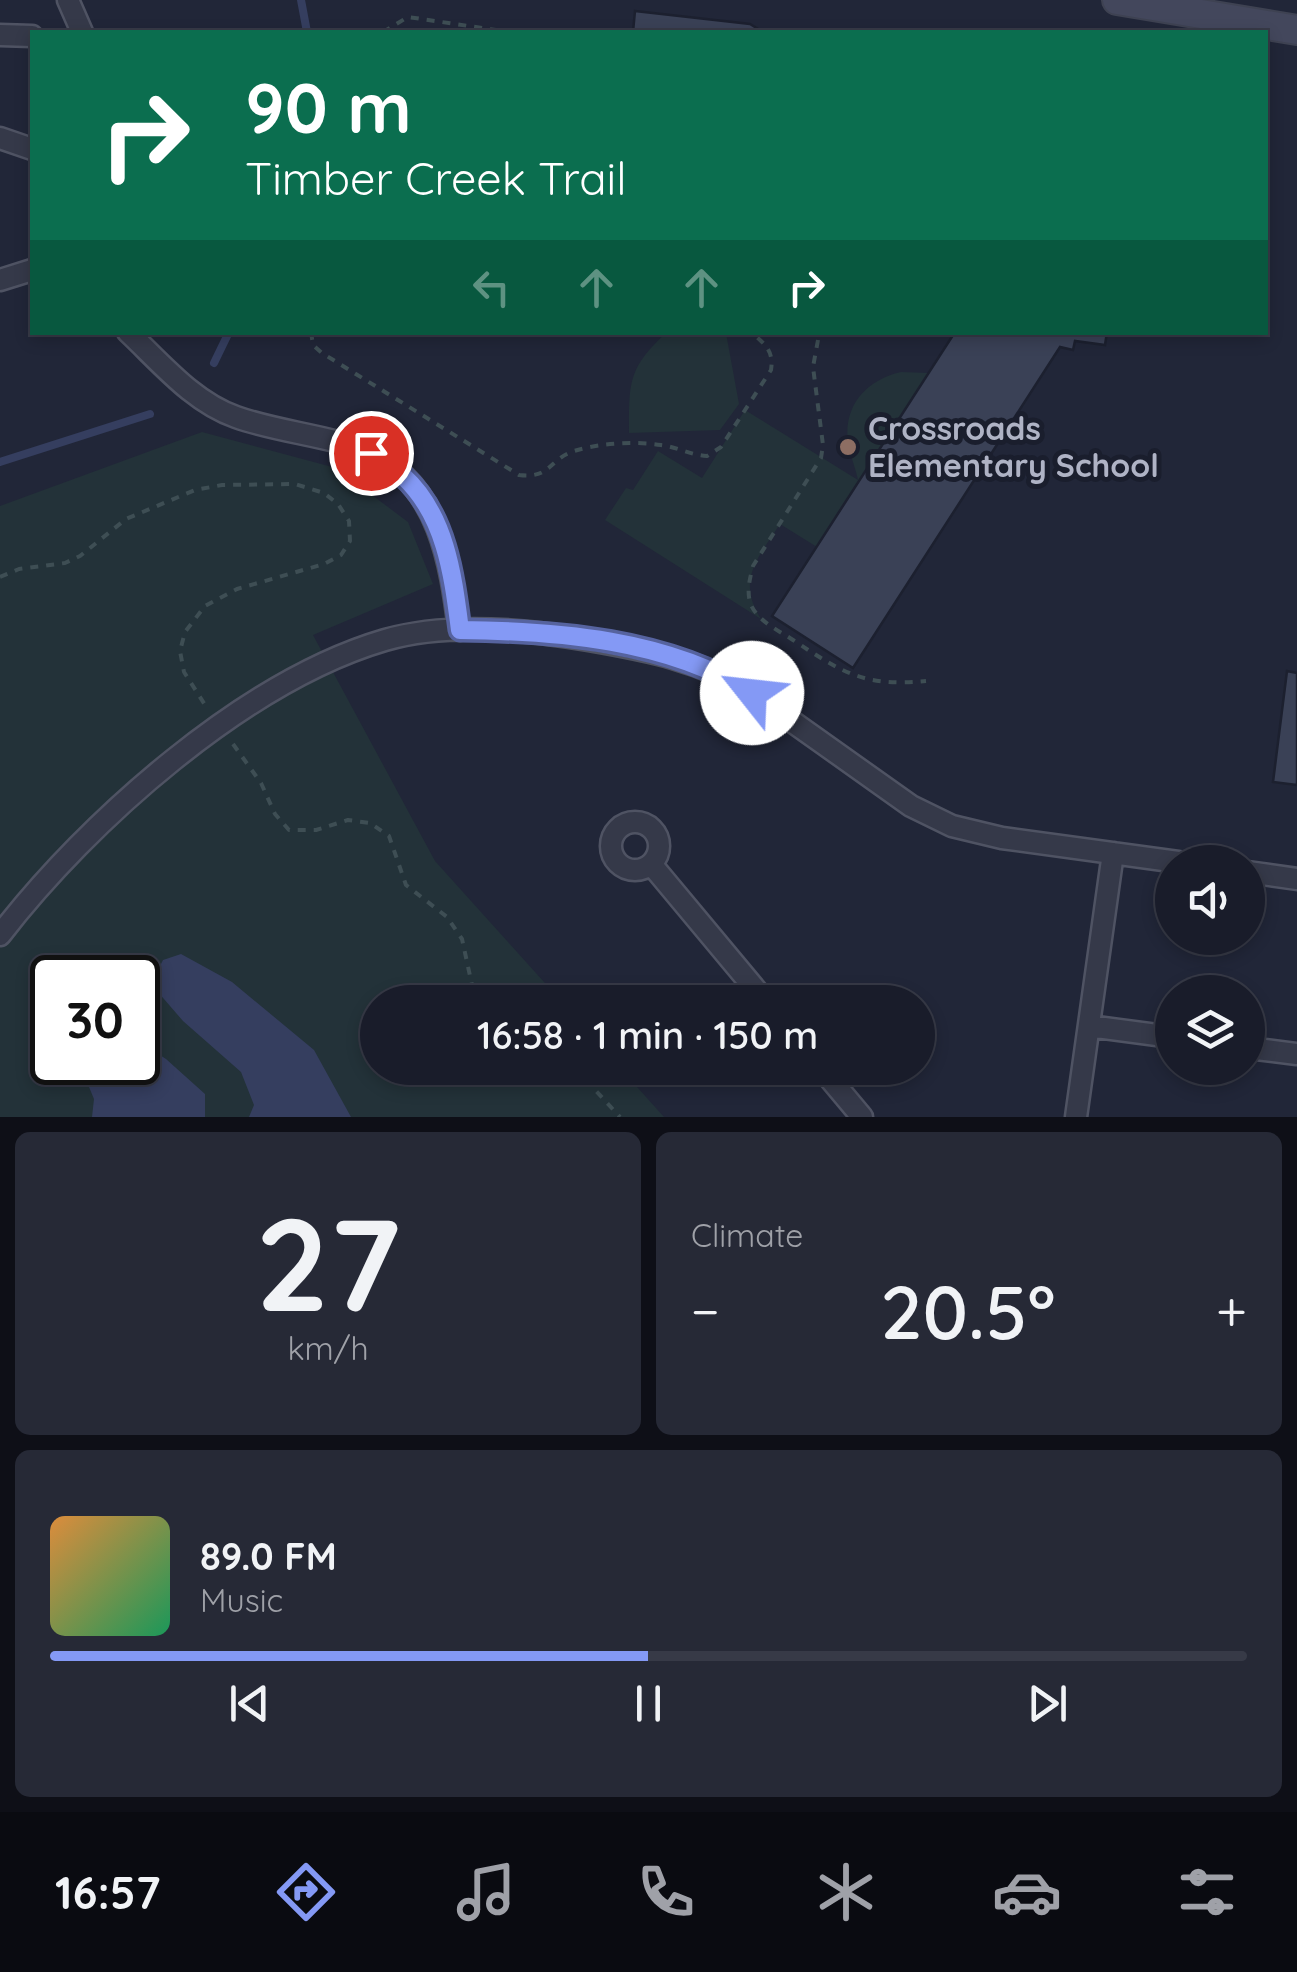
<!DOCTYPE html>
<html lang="en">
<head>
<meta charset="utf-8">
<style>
  body { margin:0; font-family:Quicksand,sans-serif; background:#262936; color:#f1f3f6; height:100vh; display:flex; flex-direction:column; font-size:38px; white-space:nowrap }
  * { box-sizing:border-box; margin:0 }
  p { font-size:32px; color:#9fa1a8 }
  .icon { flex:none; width:55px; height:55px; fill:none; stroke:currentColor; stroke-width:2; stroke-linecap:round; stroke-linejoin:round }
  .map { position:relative; height:1117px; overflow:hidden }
  .details { display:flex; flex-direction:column; gap:15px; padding:15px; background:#0e0f17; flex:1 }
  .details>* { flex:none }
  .guide { position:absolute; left:30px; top:30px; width:1238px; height:305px; border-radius:0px; box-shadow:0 5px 15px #0003,0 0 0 2px #373a47; background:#0b6e4f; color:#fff; overflow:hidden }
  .tools { position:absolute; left:1155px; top:845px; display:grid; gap:20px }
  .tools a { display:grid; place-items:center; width:110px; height:110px; border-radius:50%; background:#191c2a; box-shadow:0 5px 15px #0003,0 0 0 2px #373a47; font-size:50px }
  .speed { position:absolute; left:30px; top:955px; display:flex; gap:20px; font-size:50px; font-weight:700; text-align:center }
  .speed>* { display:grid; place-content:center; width:130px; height:130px; border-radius:50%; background:#191c2a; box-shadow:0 5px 15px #0003,0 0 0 2px #373a47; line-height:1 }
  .speed .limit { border:5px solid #111; border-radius:15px; background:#fff; color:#111 }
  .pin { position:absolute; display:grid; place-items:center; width:85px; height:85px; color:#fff; margin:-42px; border:5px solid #fff; border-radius:50%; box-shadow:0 2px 10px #0007 }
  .me { position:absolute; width:110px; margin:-55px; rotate:299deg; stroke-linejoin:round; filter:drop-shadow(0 0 8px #0008) }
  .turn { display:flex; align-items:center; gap:35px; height:210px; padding:0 50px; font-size:45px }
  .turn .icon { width:130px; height:130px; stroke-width:2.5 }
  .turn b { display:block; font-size:70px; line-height:85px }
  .lanes { display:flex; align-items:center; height:95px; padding:0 50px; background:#0003; justify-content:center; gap:50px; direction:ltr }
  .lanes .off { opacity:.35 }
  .big { font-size:75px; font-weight:600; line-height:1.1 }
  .details .card { flex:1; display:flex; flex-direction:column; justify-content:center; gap:15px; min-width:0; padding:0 35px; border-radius:15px; background:#262936 }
  .details .dial { align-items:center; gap:0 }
  .dial b { font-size:130px; line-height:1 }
  .song { display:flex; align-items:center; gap:30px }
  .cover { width:120px; height:120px; border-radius:15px; background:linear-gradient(135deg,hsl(30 70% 55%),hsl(150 70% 35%)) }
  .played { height:10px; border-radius:5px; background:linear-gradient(90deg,#8499f5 50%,#373a47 50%) }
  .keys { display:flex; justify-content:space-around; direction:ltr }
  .heat { display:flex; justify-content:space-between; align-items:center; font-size:55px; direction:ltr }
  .details .tiles { flex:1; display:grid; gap:15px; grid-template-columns:1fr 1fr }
  .card:last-child { grid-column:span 2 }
  .trip { position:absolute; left:360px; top:985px; width:575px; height:100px; border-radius:50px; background:#191c2a; box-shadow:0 5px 15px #0003,0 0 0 2px #373a47; font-weight:600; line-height:100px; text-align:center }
  .tab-bar { display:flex; height:160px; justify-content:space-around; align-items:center; background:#0a0b11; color:#9fa1a8 }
  .tab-bar .icon { width:70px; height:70px }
  .tab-bar .active { color:#8499f5 }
  .tab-bar b { font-size:45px; color:#f1f3f6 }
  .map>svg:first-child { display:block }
  .green { fill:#233239; fill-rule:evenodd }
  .water { fill:#353e5f }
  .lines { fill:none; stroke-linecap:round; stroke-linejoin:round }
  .stream { stroke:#353e5f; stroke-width:8 }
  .building { fill:#3a4156; stroke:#1c202f; stroke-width:2.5 }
  .minor-casing { stroke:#4f5363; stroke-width:25 }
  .secondary-casing { stroke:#3e4252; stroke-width:32 }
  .path { stroke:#3e4e54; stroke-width:4; stroke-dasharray:8 8; stroke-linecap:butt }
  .minor { stroke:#353949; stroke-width:20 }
  .secondary { stroke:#43475c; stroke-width:28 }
  .route-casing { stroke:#56639f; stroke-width:25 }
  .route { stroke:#8499f5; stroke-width:18 }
  .education-dot { fill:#8d6e63; stroke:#1a1e2d; stroke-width:4 }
  .labels { text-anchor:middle; stroke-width:10; stroke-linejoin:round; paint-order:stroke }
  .poi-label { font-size:32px; font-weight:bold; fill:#afb3c5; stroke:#1a1e2d; text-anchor:start }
</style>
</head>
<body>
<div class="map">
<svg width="1297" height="1117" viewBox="0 0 1297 1117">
  <rect width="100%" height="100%" fill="#212638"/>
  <path class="green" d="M666 333H726L739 404 720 430 629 433C629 382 628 368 666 333Z
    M901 372 929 373 817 547 780 524C758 558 736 580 761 619L605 520 626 488 633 490 658 451 702 478 745 410 858 480C856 470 852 460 849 449 841 409 863 381 901 372Z
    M202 432 336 468 408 522 433 584 313 635 435 861 562 1002H378V1068H620L664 1117H0V506ZM52 978H138V1062H52Z"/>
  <path class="water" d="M181 954 232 982 314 1050 351 1117H249L254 1105 241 1072 183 1021 151 984 163 960Z
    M138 1041 166 1059 205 1094V1117H92L94 1099 79 1063 138 1062Z"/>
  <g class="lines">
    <path class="stream" d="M301 0 307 32
      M214 363 229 332
      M0 462 150 414"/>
  </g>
  <path class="building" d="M635 11 750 24 763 32H633Z
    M955 332H1107L1105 345 1075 341 1073 350 1060 347 853 668 772 616Z
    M1287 671 1297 673V785L1273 782Z"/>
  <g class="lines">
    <g class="minor-casing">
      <path id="minor" d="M68 0 82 32
        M0 35 32 36
        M0 138 32 149
        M0 280 32 270
        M128 332C161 363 193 402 236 417 277 432 333 436 370 453 439 484 451 564 459 630
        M611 846a24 24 0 1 1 48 0a24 24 0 1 1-48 0Z
        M651 864 766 1002
        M1248 872 1297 879
        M0 935C88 821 245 681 385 640 448 622 524 629 588 640 646 650 701 660 752 693L911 806 952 826 1002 838 1178 862
        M1089 1026 1172 1037
        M1248 1048 1297 1054
        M821 1068 862 1117
        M1076 1117 1113 853"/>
    </g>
    <g class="secondary-casing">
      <path id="secondary" d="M1117 0 1297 30"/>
    </g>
    <path class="path" d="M383 32 408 17 509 32
      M311 332 313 345 322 353 519 475C551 479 549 459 574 451 600 443 635 441 661 445 677 447 690 455 707 456L721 447 771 370C774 351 765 344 751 332
      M818 340 813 367 823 445 821 458 753 566C750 578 746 592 751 605 759 622 778 630 793 640 843 673 864 687 926 681
      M0 577 19 569 65 563 80 556 126 519 195 490 222 485 295 484 324 493 338 504 349 521 350 541 341 555 324 564 237 589 205 606 185 632 180 651 184 672 207 708
      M233 744 261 783 275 814 289 830H316L348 820 370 823 389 836 406 885 447 917 462 939 472 985 479 1002
      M575 1068 620 1117"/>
    <use href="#minor" class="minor"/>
    <use href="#secondary" class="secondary"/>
  </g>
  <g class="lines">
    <g class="route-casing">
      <path id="route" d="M371 453C382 461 394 468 403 476 446 515 453 576 460 630 556 631 668 639 752 693"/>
    </g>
    <use href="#route" class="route"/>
  </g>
  <circle class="education-dot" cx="848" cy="447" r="10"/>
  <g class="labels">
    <g class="poi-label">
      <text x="868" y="440">Crossroads<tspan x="868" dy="37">Elementary School</tspan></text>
    </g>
  </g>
</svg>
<div class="tools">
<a><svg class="icon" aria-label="sound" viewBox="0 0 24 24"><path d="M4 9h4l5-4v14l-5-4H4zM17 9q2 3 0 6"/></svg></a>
<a><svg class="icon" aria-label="layers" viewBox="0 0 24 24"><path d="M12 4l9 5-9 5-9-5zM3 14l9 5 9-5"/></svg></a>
</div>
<div class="speed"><div class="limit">30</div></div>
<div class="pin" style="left:371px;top:453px;background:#d93025"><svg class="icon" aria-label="arrive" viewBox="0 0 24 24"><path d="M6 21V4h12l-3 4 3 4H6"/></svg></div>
<svg class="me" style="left:752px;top:693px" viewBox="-20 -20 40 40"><circle r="19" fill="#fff"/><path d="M0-13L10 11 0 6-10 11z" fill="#8499f5"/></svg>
<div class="trip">16:58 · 1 min · 150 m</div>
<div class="guide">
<div class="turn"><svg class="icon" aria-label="right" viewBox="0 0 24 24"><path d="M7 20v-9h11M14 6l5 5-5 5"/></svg><div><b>90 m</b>Timber Creek Trail</div></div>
<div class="lanes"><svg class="icon off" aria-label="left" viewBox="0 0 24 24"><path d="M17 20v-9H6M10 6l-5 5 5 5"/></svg><svg class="icon off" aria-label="ahead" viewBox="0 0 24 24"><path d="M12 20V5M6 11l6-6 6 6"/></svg><svg class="icon off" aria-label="ahead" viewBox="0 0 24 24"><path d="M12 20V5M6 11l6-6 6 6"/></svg><svg class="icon" aria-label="right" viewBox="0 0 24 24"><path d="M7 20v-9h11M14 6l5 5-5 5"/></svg></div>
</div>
</div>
<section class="details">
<div class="tiles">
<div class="card dial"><b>27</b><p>km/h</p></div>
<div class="card"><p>Climate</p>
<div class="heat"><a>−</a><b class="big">20.5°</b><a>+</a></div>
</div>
<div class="card">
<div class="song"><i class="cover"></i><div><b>89.0 FM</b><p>Music</p></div></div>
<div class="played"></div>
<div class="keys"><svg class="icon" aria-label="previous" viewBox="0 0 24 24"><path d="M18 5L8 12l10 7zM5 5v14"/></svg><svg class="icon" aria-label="pause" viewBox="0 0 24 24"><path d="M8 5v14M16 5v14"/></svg><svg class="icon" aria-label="next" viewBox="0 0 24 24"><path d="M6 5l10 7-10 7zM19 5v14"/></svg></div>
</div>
</div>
</section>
<nav class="tab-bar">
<b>16:57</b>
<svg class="icon active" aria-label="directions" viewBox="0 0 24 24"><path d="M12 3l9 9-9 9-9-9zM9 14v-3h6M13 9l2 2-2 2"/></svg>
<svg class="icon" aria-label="music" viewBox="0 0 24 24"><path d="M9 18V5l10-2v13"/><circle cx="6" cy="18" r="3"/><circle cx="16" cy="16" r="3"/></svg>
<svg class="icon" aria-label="phone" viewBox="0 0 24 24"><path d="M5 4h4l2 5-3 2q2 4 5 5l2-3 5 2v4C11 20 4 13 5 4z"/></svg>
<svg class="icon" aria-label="climate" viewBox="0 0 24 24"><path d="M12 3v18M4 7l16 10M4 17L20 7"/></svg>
<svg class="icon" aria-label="car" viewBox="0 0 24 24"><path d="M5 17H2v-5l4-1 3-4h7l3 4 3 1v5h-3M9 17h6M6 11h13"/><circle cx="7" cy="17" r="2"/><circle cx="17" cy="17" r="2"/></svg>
<svg class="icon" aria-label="filters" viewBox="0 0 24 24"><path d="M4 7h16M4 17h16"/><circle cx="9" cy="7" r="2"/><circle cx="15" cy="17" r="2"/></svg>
</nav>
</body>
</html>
